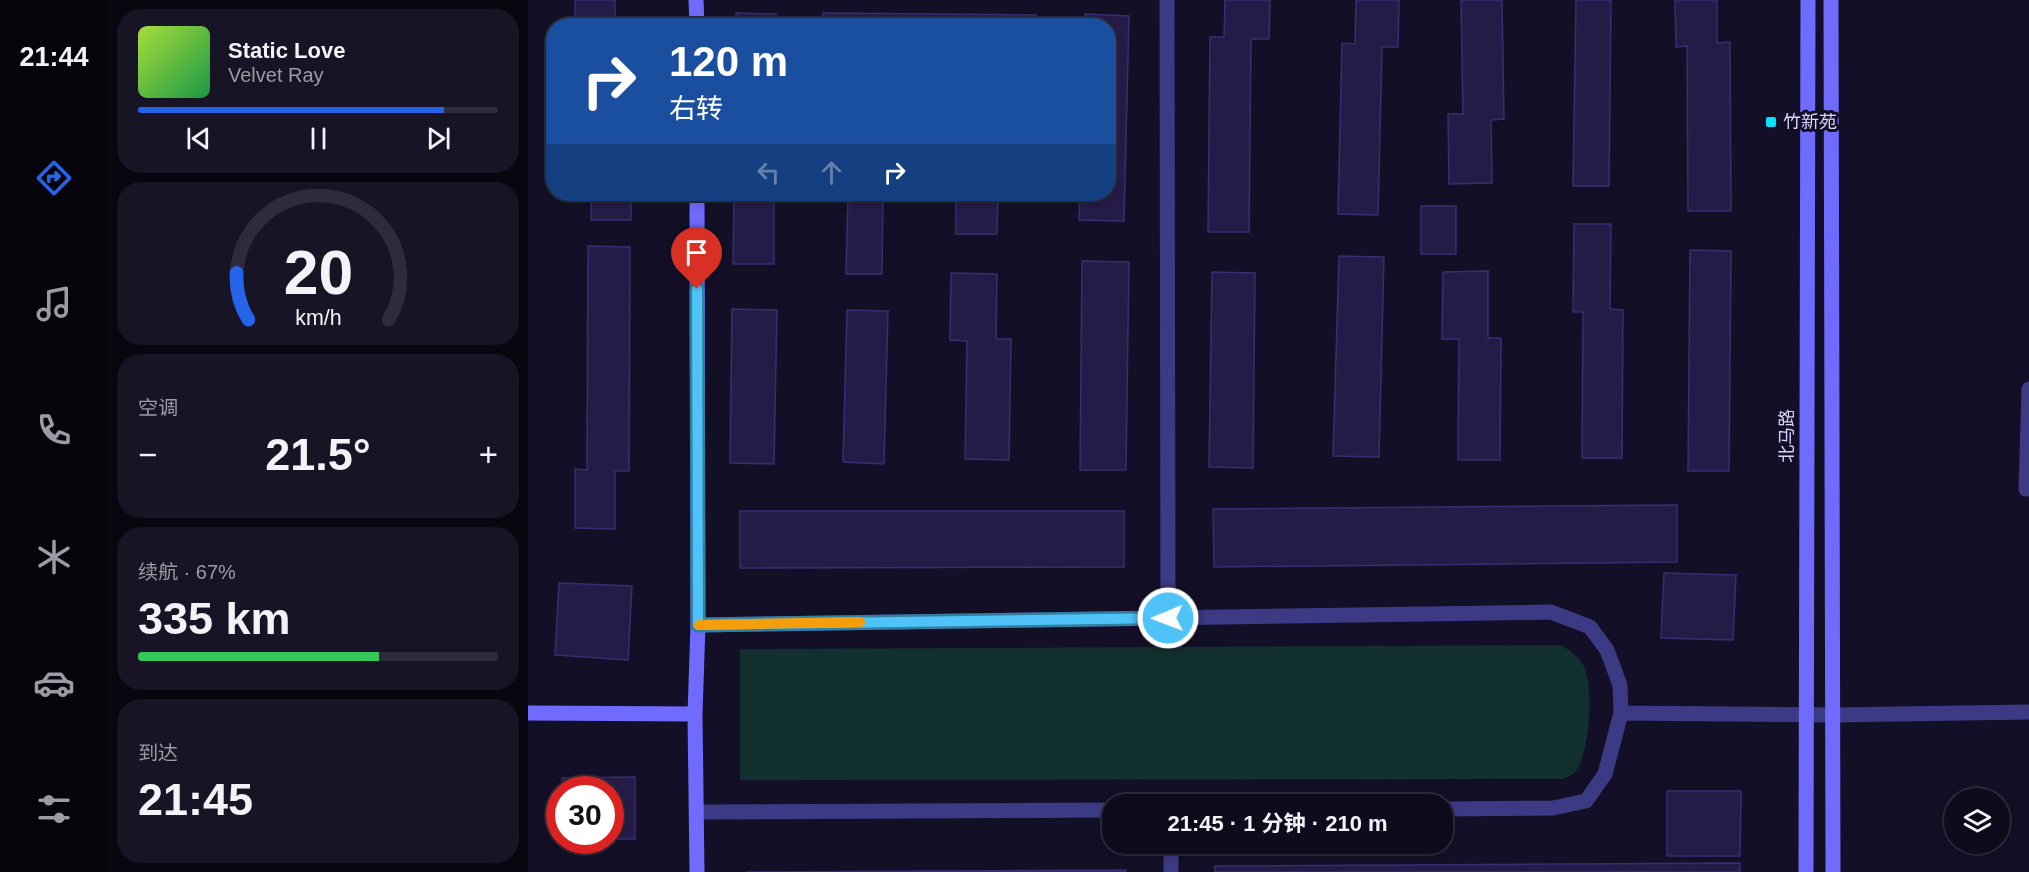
<!DOCTYPE html>
<html lang="zh">
<head>
<meta charset="utf-8">
<style>
  body { margin:0; font-family:Arial,"Noto Sans SC",sans-serif; background:#171425; color:#f1f3f6; height:100vh; display:flex; flex-direction:column; font-size:22px; white-space:nowrap }
  * { box-sizing:border-box; margin:0 }
  p { font-size:20px; color:#9b9ba3 }
  .icon { flex:none; width:33px; height:33px; fill:none; stroke:currentColor; stroke-width:2; stroke-linecap:round; stroke-linejoin:round }
  .map { position:relative; flex:1; overflow:hidden }
  .details { display:flex; flex-direction:column; gap:9px; padding:9px; background:#08060f; width:420px }
  .details>* { flex:none }
  .banner { position:absolute; left:18px; top:18px; width:570px; height:183px; border-radius:24px; box-shadow:0 3px 9px #0003,0 0 0 2px #2e2b3b; background:#1a4fa0; color:#fff; overflow:hidden }
  .fabs { position:absolute; left:1416px; top:788px; display:grid; gap:12px }
  .fabs a { display:grid; place-items:center; width:66px; height:66px; border-radius:50%; background:#0e0b1c; box-shadow:0 3px 9px #0003,0 0 0 2px #2e2b3b; font-size:30px }
  .speed { position:absolute; left:18px; top:776px; display:flex; gap:12px; font-size:30px; font-weight:700; text-align:center }
  .speed>* { display:grid; place-content:center; width:78px; height:78px; border-radius:50%; background:#0e0b1c; box-shadow:0 3px 9px #0003,0 0 0 2px #2e2b3b; line-height:1 }
  .speed .limit { border:9px solid #d22; background:#fff; color:#111 }
  .pin { position:absolute; display:grid; place-items:center; width:51px; height:51px; color:#fff; margin:-62px -26px; border-radius:50% 50% 50% 0; rotate:-45deg; box-shadow:0 0 6px #0007 }
  .pin .icon { rotate:45deg }
  .me { position:absolute; width:66px; margin:-33px; rotate:269deg; stroke-linejoin:round; filter:drop-shadow(0 0 4px #0008) }
  .turn { display:flex; align-items:center; gap:21px; height:126px; padding:0 24px; font-size:27px }
  .turn .icon { width:78px; height:78px; stroke-width:2.5 }
  .turn b { display:block; font-size:42px; line-height:51px }
  .lanes { display:flex; align-items:center; height:57px; padding:0 24px; background:#0003; justify-content:center; gap:30px; direction:ltr }
  .lanes .off { opacity:.35 }
  .big { font-size:45px; font-weight:700; line-height:1.1 }
  .details .card { flex:1; display:flex; flex-direction:column; justify-content:center; gap:9px; min-width:0; padding:0 21px; border-radius:24px; background:#171425 }
  .details .dial { align-items:center; gap:0 }
  .dial svg { height:156px; overflow:visible; fill:none; stroke:#2e2b3b; stroke-width:7; stroke-linecap:round; text-anchor:middle }
  .dial text { fill:#f1f3f6; stroke:none }
  .song { display:flex; align-items:center; gap:18px }
  .cover { width:72px; height:72px; border-radius:9px; background:linear-gradient(135deg,hsl(80 70% 55%),hsl(140 70% 35%)) }
  .played { height:6px; border-radius:3px; background:linear-gradient(90deg,#2563eb 85%,#2e2b3b 85%) }
  .keys { display:flex; justify-content:space-around; direction:ltr }
  .heat { display:flex; justify-content:space-between; align-items:center; font-size:33px; direction:ltr }
  .charge { height:9px; border-radius:4px; background:linear-gradient(90deg,#34c759 67%,#2e2b3b 0) }
  .trip { position:absolute; left:574px; top:794px; width:351px; height:60px; border-radius:24px; background:#0e0b1c; box-shadow:0 3px 9px #0003,0 0 0 2px #2e2b3b; font-weight:700; line-height:60px; text-align:center }
  main { display:flex; flex:1; min-height:0 }
  .menu { display:flex; flex-direction:column; width:108px; justify-content:space-around; align-items:center; background:#06040b; color:#9b9ba3 }
  .menu .icon { width:42px; height:42px }
  .menu .current { color:#2563eb }
  .menu b { font-size:27px; color:#f1f3f6 }
  .map>svg:first-child { display:block }
  .green { fill:#12302f }
  .building { fill:#241b47; stroke:#3b2d73; stroke-width:1.5 }
  .lines { fill:none; stroke-linecap:round; stroke-linejoin:round }
  .street { stroke:#3d3a85; stroke-width:15 }
  .secondary { stroke:#6f6bff; stroke-width:15 }
  .route-casing { stroke:#337fa1; stroke-width:15 }
  .route { stroke:#4fc3f7; stroke-width:10 }
  .slow { stroke:#f59e0b; stroke-width:10 }
  .poi-dot { fill:#00e5ff; stroke:#130f26; stroke-width:2 }
  .labels { text-anchor:middle; stroke-width:6; stroke-linejoin:round; paint-order:stroke }
  .poi-label { font-size:18px; fill:#d9d4ff; stroke:#130f26; text-anchor:start }
  .street-label { font-size:18px; fill:#d9d4ff; stroke:#130f26 }
</style>
</head>
<body>
<main>
<nav class="menu">
<b>21:44</b>
<svg class="icon current" aria-label="directions" viewBox="0 0 24 24"><path d="M12 3l9 9-9 9-9-9zM9 14v-3h6M13 9l2 2-2 2"/></svg>
<svg class="icon" aria-label="music" viewBox="0 0 24 24"><path d="M9 18V5l10-2v13"/><circle cx="6" cy="18" r="3"/><circle cx="16" cy="16" r="3"/></svg>
<svg class="icon" aria-label="phone" viewBox="0 0 24 24"><path d="M5 4h4l2 5-3 2q2 4 5 5l2-3 5 2v4C11 20 4 13 5 4z"/></svg>
<svg class="icon" aria-label="climate" viewBox="0 0 24 24"><path d="M12 3v18M4 7l16 10M4 17L20 7"/></svg>
<svg class="icon" aria-label="car" viewBox="0 0 24 24"><path d="M5 17H2v-5l4-1 3-4h7l3 4 3 1v5h-3M9 17h6M6 11h13"/><circle cx="7" cy="17" r="2"/><circle cx="17" cy="17" r="2"/></svg>
<svg class="icon" aria-label="filters" viewBox="0 0 24 24"><path d="M4 7h16M4 17h16"/><circle cx="9" cy="7" r="2"/><circle cx="15" cy="17" r="2"/></svg>
</nav>
<section class="details">
<div class="card">
<div class="song"><i class="cover"></i><div><b>Static Love</b><p>Velvet Ray</p></div></div>
<div class="played"></div>
<div class="keys"><svg class="icon" aria-label="previous" viewBox="0 0 24 24"><path d="M18 5L8 12l10 7zM5 5v14"/></svg><svg class="icon" aria-label="pause" viewBox="0 0 24 24"><path d="M8 5v14M16 5v14"/></svg><svg class="icon" aria-label="next" viewBox="0 0 24 24"><path d="M6 5l10 7-10 7zM19 5v14"/></svg></div>
</div>
<div class="card dial"><svg viewBox="0 0 100 80">
<path d="M14 69A42 42 0 1 1 86 69"/>
<path d="M14 69A42 42 0 0 1 8 45" stroke="#2563eb"/>
<text x="50" y="56" font-size="32" font-weight="700">20</text>
<text x="50" y="72" font-size="11">km/h</text>
</svg></div>
<div class="card"><p>空调</p>
<div class="heat"><a>−</a><b class="big">21.5°</b><a>+</a></div>
</div>
<div class="card"><p>续航 · 67%</p><b class="big">335 km</b><div class="charge"></div></div>
<div class="card"><p>到达</p><b class="big">21:45</b></div>
</section>
<div class="map">
<svg width="1501" height="872" viewBox="0 0 1501 872">
  <rect width="100%" height="100%" fill="#130f26"/>
  <path class="green" d="M1032 645C1041 650 1051 656 1056 666 1066 686 1062 755 1047 772 1045 775 1039 777 1035 779L212 780V649Z"/>
  <path class="building" d="M47 0H87V26H47Z
    M697 0H742L741 39H723L721 232H680L682 37H696Z
    M828 0H871L870 47H854L850 215 810 214 814 43 827 44Z
    M933 0H974L976 119 963 120 964 183 921 184 920 114H935Z
    M1048 0H1083L1081 186H1045Z
    M1147 0H1189V43L1202 42 1203 211H1160L1159 46 1148 47Z
    M208 13 248 14V26H208Z
    M295 13 508 15V26H295Z
    M557 14 601 16 596 221 551 220 552 194H580V26H556Z
    M63 194H103V220H63Z
    M206 194H246V264H205Z
    M320 194H355L354 274H318Z
    M428 194H470L469 234H428Z
    M893 206H928V254H893Z
    M1046 224H1083L1082 309 1095 310 1094 458H1054L1055 312H1045Z
    M60 246 102 247 101 471H87V529L47 528V469L59 470Z
    M1162 250 1203 251 1201 471H1160Z
    M811 256 856 257 851 457 805 456Z
    M554 261 601 262 598 470H552Z
    M960 271V338H973L972 460H930L931 339H914L915 272Z
    M684 272 727 273 725 468 681 467Z
    M423 273 469 274 468 339H483L481 460 437 459 439 341 422 340Z
    M204 309 249 310 246 464 202 463Z
    M319 310 360 311 356 464 315 462Z
    M1149 505V562L686 567 685 509Z
    M212 511H596V567L212 568Z
    M1136 573 1208 575 1205 640 1133 638Z
    M31 583 104 586 100 660 27 655Z
    M107 777V839H82V789H34V778Z
    M1139 791H1213L1212 856H1139Z
    M1212 863V872H687V866Z
    M598 870V872H218Z"/>
  <g class="lines">
    <path class="street" d="M639 0 640 618
      M1498 489 1501 389
      M170 625 1023 612 1062 627 1079 650 1092 685 1093 713 1077 774 1058 801 1025 808 915 809
      M1093 713 1305 715 1501 712
      M169 812 585 810
      M643 843V872"/>
    <path class="secondary" d="M168 0 169 26
      M1303 0 1305 872
      M169 194 170 625 167 714 169 872
      M0 713 167 714
      M1278 872 1280 0"/>
  </g>
  <g class="lines">
    <g class="route-casing">
      <path id="route" d="M169 289 170 625 640 618"/>
    </g>
    <use href="#route" class="route"/>
    <path class="slow" d="M171 625 332 622"/>
  </g>
  <rect class="poi-dot" x="1237" y="116" width="12" height="12" rx="3"/>
  <g class="labels">
    <g class="poi-label">
      <text x="1255" y="128">竹新苑</text>
    </g>
    <g class="street-label">
      <text transform="translate(1259 436) rotate(-90)" y="6">北马路</text>
    </g>
  </g>
</svg>
<div class="fabs">
<a><svg class="icon" aria-label="layers" viewBox="0 0 24 24"><path d="M12 4l9 5-9 5-9-5zM3 14l9 5 9-5"/></svg></a>
</div>
<div class="speed"><div class="limit">30</div></div>
<div class="pin" style="left:169px;top:289px;background:#d93025"><svg class="icon" aria-label="arrive" viewBox="0 0 24 24"><path d="M6 21V4h12l-3 4 3 4H6"/></svg></div>
<svg class="me" style="left:640px;top:618px" viewBox="-20 -20 40 40"><circle r="17" fill="#4fc3f7" stroke="#fff" stroke-width="3"/><path d="M0-11L8 9 0 5-8 9z" fill="#fff"/></svg>
<div class="trip">21:45 · 1 分钟 · 210 m</div>
<div class="banner">
<div class="turn"><svg class="icon" aria-label="right" viewBox="0 0 24 24"><path d="M7 20v-9h11M14 6l5 5-5 5"/></svg><div><b>120 m</b>右转</div></div>
<div class="lanes"><svg class="icon off" aria-label="left" viewBox="0 0 24 24"><path d="M17 20v-9H6M10 6l-5 5 5 5"/></svg><svg class="icon off" aria-label="ahead" viewBox="0 0 24 24"><path d="M12 20V5M6 11l6-6 6 6"/></svg><svg class="icon" aria-label="right" viewBox="0 0 24 24"><path d="M7 20v-9h11M14 6l5 5-5 5"/></svg></div>
</div>
</div>
</main>
</body>
</html>
